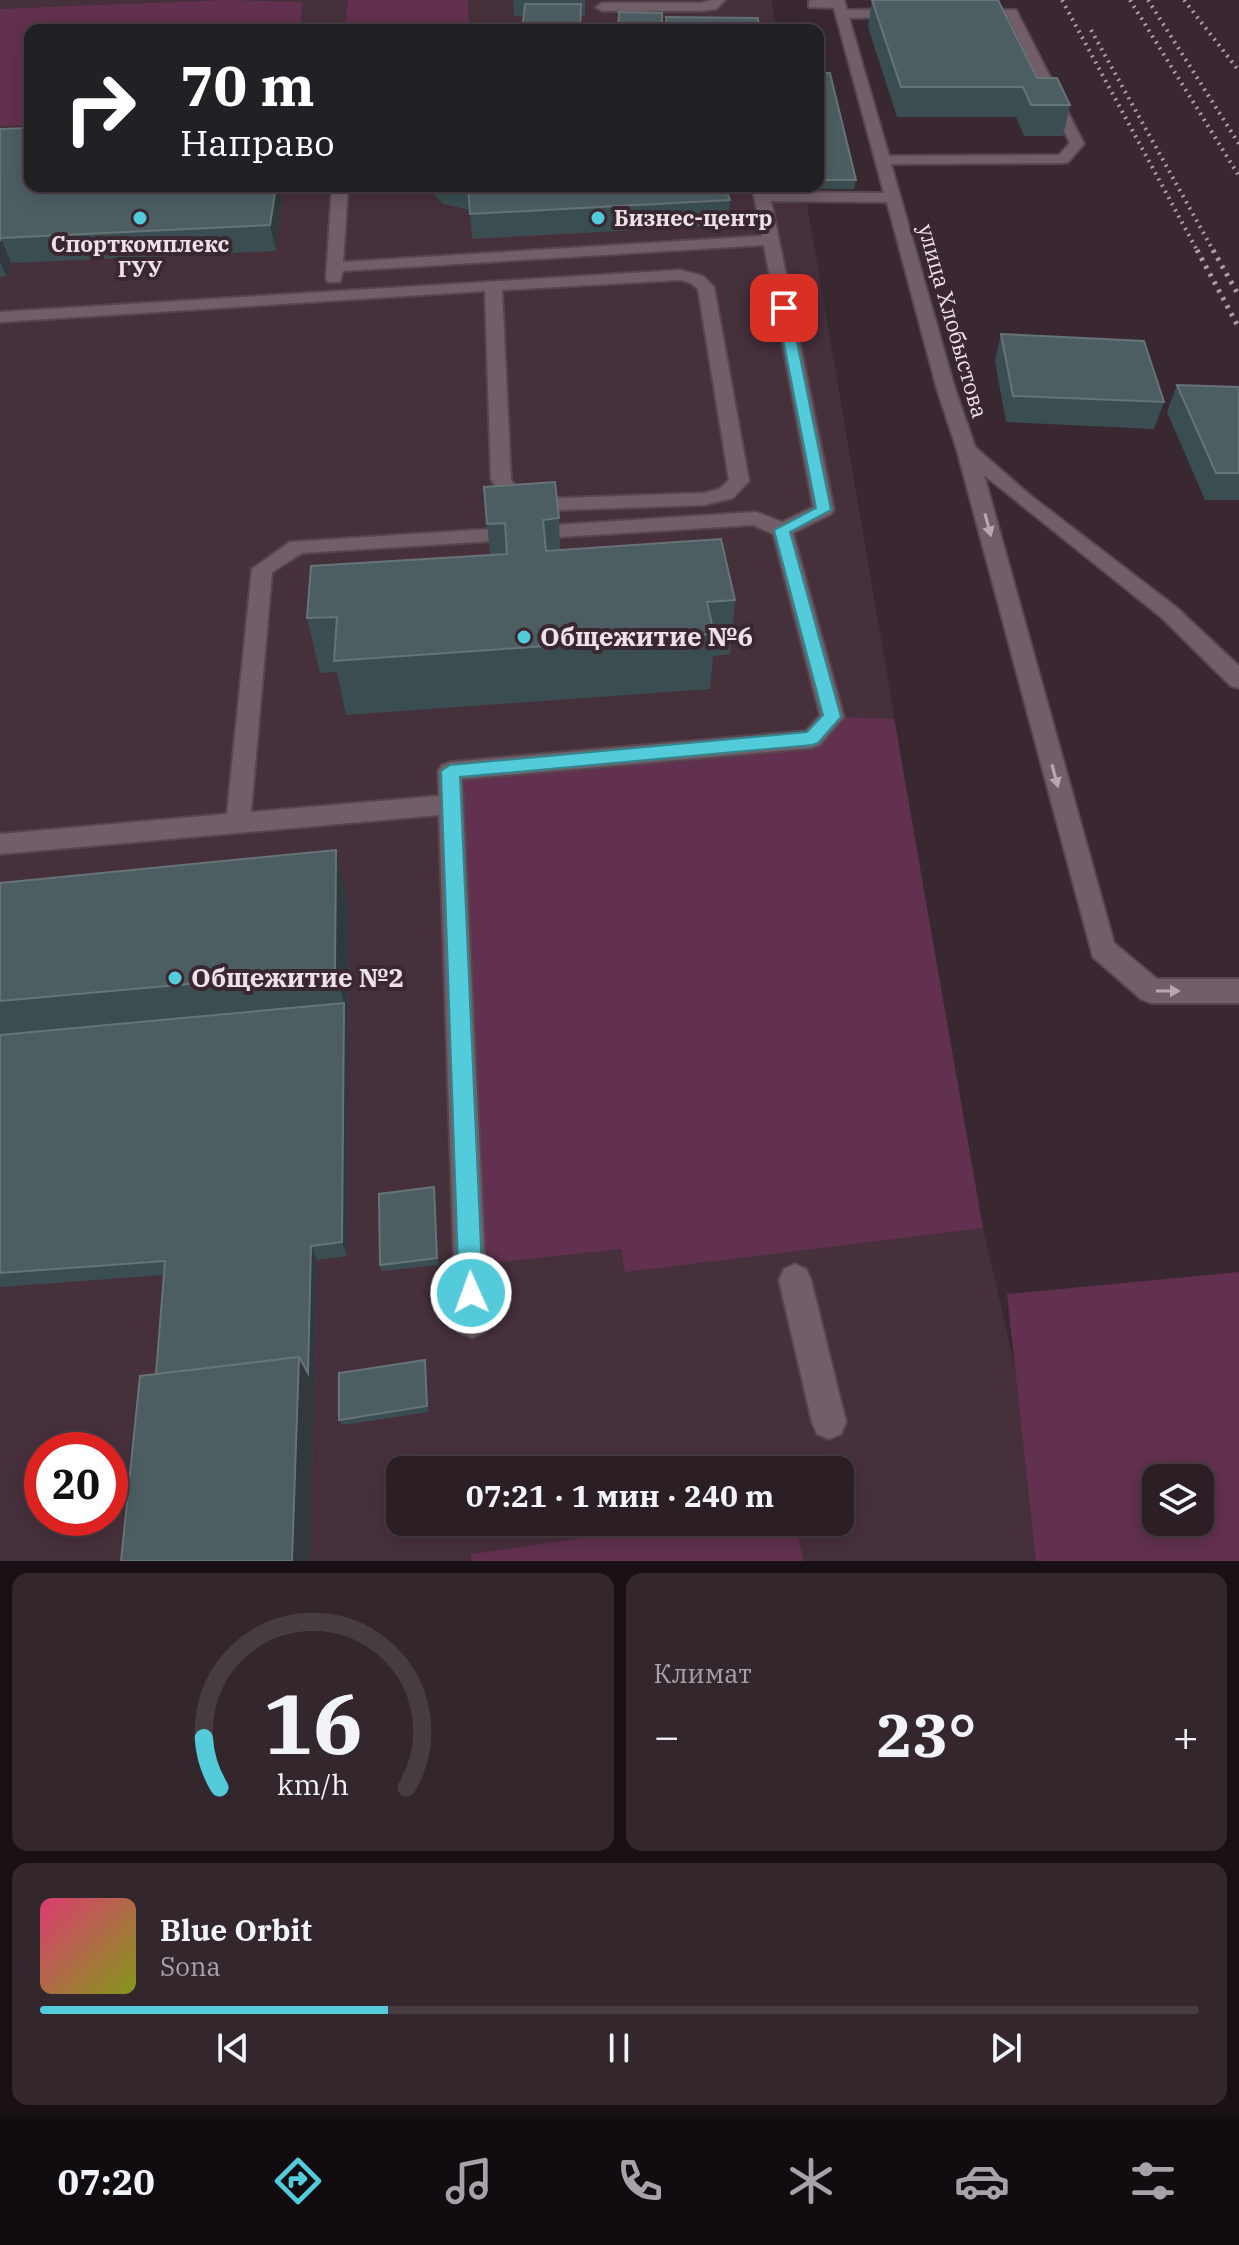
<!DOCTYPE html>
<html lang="ru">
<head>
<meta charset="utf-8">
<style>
  body { margin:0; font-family:"IBM Plex Serif",serif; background:#33272d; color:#f1f3f6; height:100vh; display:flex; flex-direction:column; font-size:30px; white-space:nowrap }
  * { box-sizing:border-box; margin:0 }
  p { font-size:26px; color:#a6a2a7 }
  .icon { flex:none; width:44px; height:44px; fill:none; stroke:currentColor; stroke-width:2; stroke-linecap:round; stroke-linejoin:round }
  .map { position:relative; height:1561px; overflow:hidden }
  .details { display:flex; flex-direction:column; gap:12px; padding:12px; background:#181014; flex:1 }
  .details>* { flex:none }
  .top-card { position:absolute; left:24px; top:24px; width:800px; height:168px; border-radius:16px; box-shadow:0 4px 20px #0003,0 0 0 2px #473c42; background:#202124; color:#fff; overflow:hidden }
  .tools { position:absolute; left:1142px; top:1464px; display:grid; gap:16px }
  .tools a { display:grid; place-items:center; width:72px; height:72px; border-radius:16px; background:#2b1e25; box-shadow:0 4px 20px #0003,0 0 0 2px #473c42; font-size:40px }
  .speed { position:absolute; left:24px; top:1432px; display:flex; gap:16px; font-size:40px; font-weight:700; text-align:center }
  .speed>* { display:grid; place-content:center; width:104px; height:104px; border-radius:50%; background:#2b1e25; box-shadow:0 4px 20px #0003,0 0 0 2px #473c42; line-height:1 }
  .speed .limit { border:12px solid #d22; background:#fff; color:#111 }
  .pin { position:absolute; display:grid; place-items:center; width:68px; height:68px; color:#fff; margin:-34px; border-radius:16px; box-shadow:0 4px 12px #0006 }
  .me { position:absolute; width:88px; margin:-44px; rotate:358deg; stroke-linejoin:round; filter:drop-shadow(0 0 6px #0008) }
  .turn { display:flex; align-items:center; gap:28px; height:168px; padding:0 24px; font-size:36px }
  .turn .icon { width:104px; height:104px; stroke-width:2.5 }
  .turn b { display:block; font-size:56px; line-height:68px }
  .big { font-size:60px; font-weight:700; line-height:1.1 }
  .details .tile { flex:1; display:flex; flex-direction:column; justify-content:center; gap:12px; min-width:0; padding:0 28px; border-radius:16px; background:#33272d }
  .details .dial { align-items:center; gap:0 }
  .dial svg { height:208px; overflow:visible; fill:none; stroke:#473c42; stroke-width:7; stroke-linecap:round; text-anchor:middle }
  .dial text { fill:#f1f3f6; stroke:none }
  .song { display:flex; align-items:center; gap:24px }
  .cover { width:96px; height:96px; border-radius:12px; background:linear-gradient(135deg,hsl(340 70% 55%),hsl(70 70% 35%)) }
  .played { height:8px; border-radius:4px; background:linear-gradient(90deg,#53cbda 30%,#473c42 30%) }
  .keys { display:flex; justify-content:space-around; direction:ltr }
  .heat { display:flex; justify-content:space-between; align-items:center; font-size:44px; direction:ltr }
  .details .tiles { flex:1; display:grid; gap:12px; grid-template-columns:1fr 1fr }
  .tile:last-child { grid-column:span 2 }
  .trip { position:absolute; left:386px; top:1456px; width:468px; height:80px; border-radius:16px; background:#2b1e25; box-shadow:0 4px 20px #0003,0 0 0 2px #473c42; font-weight:700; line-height:80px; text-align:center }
  .tabs { display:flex; height:128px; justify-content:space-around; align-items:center; background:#110c0f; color:#a6a2a7 }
  .tabs .icon { width:56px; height:56px }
  .tabs .selected { color:#53cbda }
  .tabs b { font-size:36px; color:#f1f3f6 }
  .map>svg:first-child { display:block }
  .built { fill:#46303c; fill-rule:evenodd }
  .green { fill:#62314f; fill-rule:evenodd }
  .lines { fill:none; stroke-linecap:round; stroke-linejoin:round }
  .minor-casing { stroke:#56474f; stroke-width:4 }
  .minor { fill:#715e68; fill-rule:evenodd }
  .rail-far1 { stroke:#ab9da5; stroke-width:4; stroke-dasharray:2 5; stroke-linecap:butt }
  .rail { stroke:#ab9da5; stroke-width:5; stroke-dasharray:3 6; stroke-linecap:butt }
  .wall { fill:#3a4e51 }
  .shaded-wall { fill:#31383e }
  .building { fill:#4d5e62; stroke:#667377; stroke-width:2 }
  .oneway { fill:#b6a7ae }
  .route { fill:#53cbda; stroke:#36848e; stroke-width:2 }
  .poi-dot { fill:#53cbda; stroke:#392831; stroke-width:3 }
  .labels { text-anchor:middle; stroke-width:8; stroke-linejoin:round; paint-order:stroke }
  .far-poi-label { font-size:22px; font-weight:bold; fill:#eee2e8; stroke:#392831; text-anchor:start }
  .far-street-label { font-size:22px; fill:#eee2e8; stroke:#392831 }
  .poi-label { font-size:26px; font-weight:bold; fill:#eee2e8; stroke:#392831; text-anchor:start }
</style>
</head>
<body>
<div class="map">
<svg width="1239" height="1561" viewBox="0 0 1239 1561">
  <rect width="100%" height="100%" fill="#392831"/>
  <path class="built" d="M0 0H771L777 30H30V186H804L976 1197 1059 1561H0ZM42 1450H110V1518H42ZM400 1470H840V1522H400Z"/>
  <path class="green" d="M226 0 302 2 300 30H30V125L0 126V9Z
    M348 0H468L469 27 345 30Z
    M832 717 894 719 983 1228 625 1272 621 1249 470 1265 450 771 812 739Z
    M1239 1272V1561H1036L1007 1294ZM1200 1478V1522H1156V1478Z
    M698 1522H796L803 1561H471V1554Z"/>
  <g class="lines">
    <g class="minor-casing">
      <path id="minor" d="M712 0H725L716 9 701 11H602L596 7 602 3H701Z
        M813 0H844L847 10 903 9 909 13 903 17 849 18 889 156 1059 155 1070 143 1008 17 968 16 966 13 972 9 1016 10 1084 144 1068 162 1063 163 891 164 955 389 975 447 1031 496 1176 607 1239 666V688L1231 686 1161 617 984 475 1114 943 1157 979H1239V1003H1151L1141 999 1093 957 957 450 937 389 887 202 771 201 834 510 831 514 793 533 844 717 820 745 812 748 462 779 488 1322 483 1333 472 1338 461 1333 456 1322 439 815 0 854V834L227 814 252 569 290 542 756 512 782 522 813 507 764 245 343 271 340 282H328L326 279 332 186H348L343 262 762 236 752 186H768L769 192 884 193 834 8 809 7V1ZM753 525 773 534 820 715 806 731 450 762 442 765 438 771 439 796 251 812 272 572 302 553Z
        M680 270 703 276 714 287 749 481 733 498 704 505 531 511 504 500 491 479 485 291 0 322V312ZM680 280 691 283 698 289 729 480 719 489 704 493 534 499 518 492 511 479 502 290Z
        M795 1264 806 1269 811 1280 846 1422 841 1434 829 1439 817 1434 812 1422 779 1280 784 1269Z"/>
    </g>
    <use href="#minor" class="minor"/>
    <path class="rail-far1" d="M1062 0 1198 252
      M1130 0 1239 176
      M1148 0 1239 144
      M1184 0 1239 71
      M1091 30 1214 252"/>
    <path class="rail" d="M1197 250 1239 328
      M1213 250 1239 296"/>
  </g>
  <path class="wall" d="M513 0H585V16H514Z
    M872 0H998L1037 78 1070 105 1063 136H1024L1016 117H897L868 27Z
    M818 73 856 180 854 189H805L804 186H818Z
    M0 129 284 186 276 251 11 263 6 276 0 277Z
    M433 186H725L730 200 728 225 472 239 470 210 443 204 434 194Z
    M1001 334 1164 402 1154 429 1006 422 995 361Z
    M1177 385 1239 387V500H1205L1167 412Z
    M484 487 559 518 560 550 735 600 730 654 713 656 710 689 346 715 337 672 320 673 307 618 490 555Z
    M0 883 349 902 347 1256 317 1260 310 1561H121L156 1374 164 1275 0 1287Z
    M434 1187 436 1195 439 1265 382 1271 380 1265Z
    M427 1366 429 1412 343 1425 339 1420Z"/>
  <path class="shaded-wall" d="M276 186H284L276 251 270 225Z
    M1 238 11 263 6 276 0 261V241Z
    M336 850 349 902 347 1256 342 1242 344 1003 335 971Z
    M434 1187 436 1195 439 1265 437 1258Z
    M311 1246 317 1260 310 1561H292L299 1357Z
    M425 1360 427 1366 429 1412 427 1406Z"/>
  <path class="building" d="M872 0H998L1037 78H1057L1070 105H1031L1023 87H901Z
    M525 4H581L580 30H522Z
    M619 12 662 13V30H618Z
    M666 17 758 18 759 30H667Z
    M818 73H830L856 180H818Z
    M30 128V186H276L270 225 1 238 0 241V129Z
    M468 186H725L730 200 470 214Z
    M1001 334 1144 341 1164 402 1013 396Z
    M1177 385 1239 387V473H1216Z
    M555 482 559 518 543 520 546 551 721 539 735 600 707 602 714 634 334 661 337 617 307 618 311 566 507 554 505 523 487 524 484 487Z
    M336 850 335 971 0 1001V883Z
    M344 1003 342 1242 311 1246 308 1373 299 1357 156 1374 165 1261 0 1273V1035Z
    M434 1187 437 1258 380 1265 379 1194Z
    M299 1357 292 1561H121L140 1376Z
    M425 1360 427 1406 339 1420V1373Z"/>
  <defs><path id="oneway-solid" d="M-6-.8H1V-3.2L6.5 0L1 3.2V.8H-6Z" transform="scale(2)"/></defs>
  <g class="oneway">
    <use href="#oneway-solid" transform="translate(988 525) rotate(75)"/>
    <use href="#oneway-solid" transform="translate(1055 776) rotate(75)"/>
    <use href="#oneway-solid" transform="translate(1168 991)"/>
  </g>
  <path class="route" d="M784 304 790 308 831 510 790 532 841 717 818 743 812 745 460 777 483 1293 479 1302 471 1305 463 1302 459 1293 441 771 450 765 807 732 823 715 774 530 816 508 777 308Z"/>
  <g class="poi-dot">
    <circle cx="140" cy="218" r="8"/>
    <circle cx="598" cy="218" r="8"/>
    <circle cx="524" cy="637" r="8"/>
    <circle cx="175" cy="978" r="8"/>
  </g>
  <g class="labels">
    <g class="far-poi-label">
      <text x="614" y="226">Бизнес-центр</text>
      <text x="140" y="252" text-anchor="middle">Спорткомплекс<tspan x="140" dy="25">ГУУ</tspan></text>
    </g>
    <g class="far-street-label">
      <text transform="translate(953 321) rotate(74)" y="8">улица Хлобыстова</text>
    </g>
    <g class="poi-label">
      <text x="540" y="646">Общежитие №6</text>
      <text x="191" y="987">Общежитие №2</text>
    </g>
  </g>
</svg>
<div class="tools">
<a><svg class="icon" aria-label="layers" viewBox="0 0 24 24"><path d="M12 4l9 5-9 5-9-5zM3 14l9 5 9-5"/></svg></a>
</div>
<div class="speed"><div class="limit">20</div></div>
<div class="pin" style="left:784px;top:308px;background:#d93025"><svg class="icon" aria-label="arrive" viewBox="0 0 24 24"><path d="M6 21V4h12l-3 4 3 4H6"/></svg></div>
<svg class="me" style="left:471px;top:1293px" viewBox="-20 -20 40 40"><circle r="17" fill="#53cbda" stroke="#fff" stroke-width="3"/><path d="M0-11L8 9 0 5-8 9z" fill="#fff"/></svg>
<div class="trip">07:21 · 1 мин · 240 m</div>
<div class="top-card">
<div class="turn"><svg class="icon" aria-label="right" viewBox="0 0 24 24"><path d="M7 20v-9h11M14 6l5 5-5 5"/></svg><div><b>70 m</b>Направо</div></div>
</div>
</div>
<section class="details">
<div class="tiles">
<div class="tile dial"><svg viewBox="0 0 100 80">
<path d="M14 69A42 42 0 1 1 86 69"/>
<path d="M14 69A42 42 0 0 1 8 50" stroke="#53cbda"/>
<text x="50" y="56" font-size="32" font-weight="700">16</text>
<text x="50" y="72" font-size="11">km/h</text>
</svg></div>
<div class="tile"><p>Климат</p>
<div class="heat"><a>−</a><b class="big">23°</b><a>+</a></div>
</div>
<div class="tile">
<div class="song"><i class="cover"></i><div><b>Blue Orbit</b><p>Sona</p></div></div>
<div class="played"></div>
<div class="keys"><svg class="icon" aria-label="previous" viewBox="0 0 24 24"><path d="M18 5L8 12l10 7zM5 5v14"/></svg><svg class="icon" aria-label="pause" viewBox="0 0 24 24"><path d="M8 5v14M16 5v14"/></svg><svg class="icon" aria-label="next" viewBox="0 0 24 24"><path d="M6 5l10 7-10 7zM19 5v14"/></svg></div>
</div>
</div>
</section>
<nav class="tabs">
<b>07:20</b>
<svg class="icon selected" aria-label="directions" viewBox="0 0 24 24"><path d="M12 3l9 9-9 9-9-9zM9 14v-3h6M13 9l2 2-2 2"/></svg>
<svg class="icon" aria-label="music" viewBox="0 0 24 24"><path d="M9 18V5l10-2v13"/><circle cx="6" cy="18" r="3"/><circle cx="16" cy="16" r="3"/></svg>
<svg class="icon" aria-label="phone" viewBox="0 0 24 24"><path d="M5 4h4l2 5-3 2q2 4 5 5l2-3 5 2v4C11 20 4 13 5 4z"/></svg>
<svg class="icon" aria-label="climate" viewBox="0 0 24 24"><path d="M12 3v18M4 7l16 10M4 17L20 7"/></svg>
<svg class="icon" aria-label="car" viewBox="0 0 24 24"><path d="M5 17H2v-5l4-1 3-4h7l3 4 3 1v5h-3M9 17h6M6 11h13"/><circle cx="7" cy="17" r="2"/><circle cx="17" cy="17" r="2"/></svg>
<svg class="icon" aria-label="filters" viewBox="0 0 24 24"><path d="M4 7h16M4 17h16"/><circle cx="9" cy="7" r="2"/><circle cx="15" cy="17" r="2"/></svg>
</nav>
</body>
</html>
